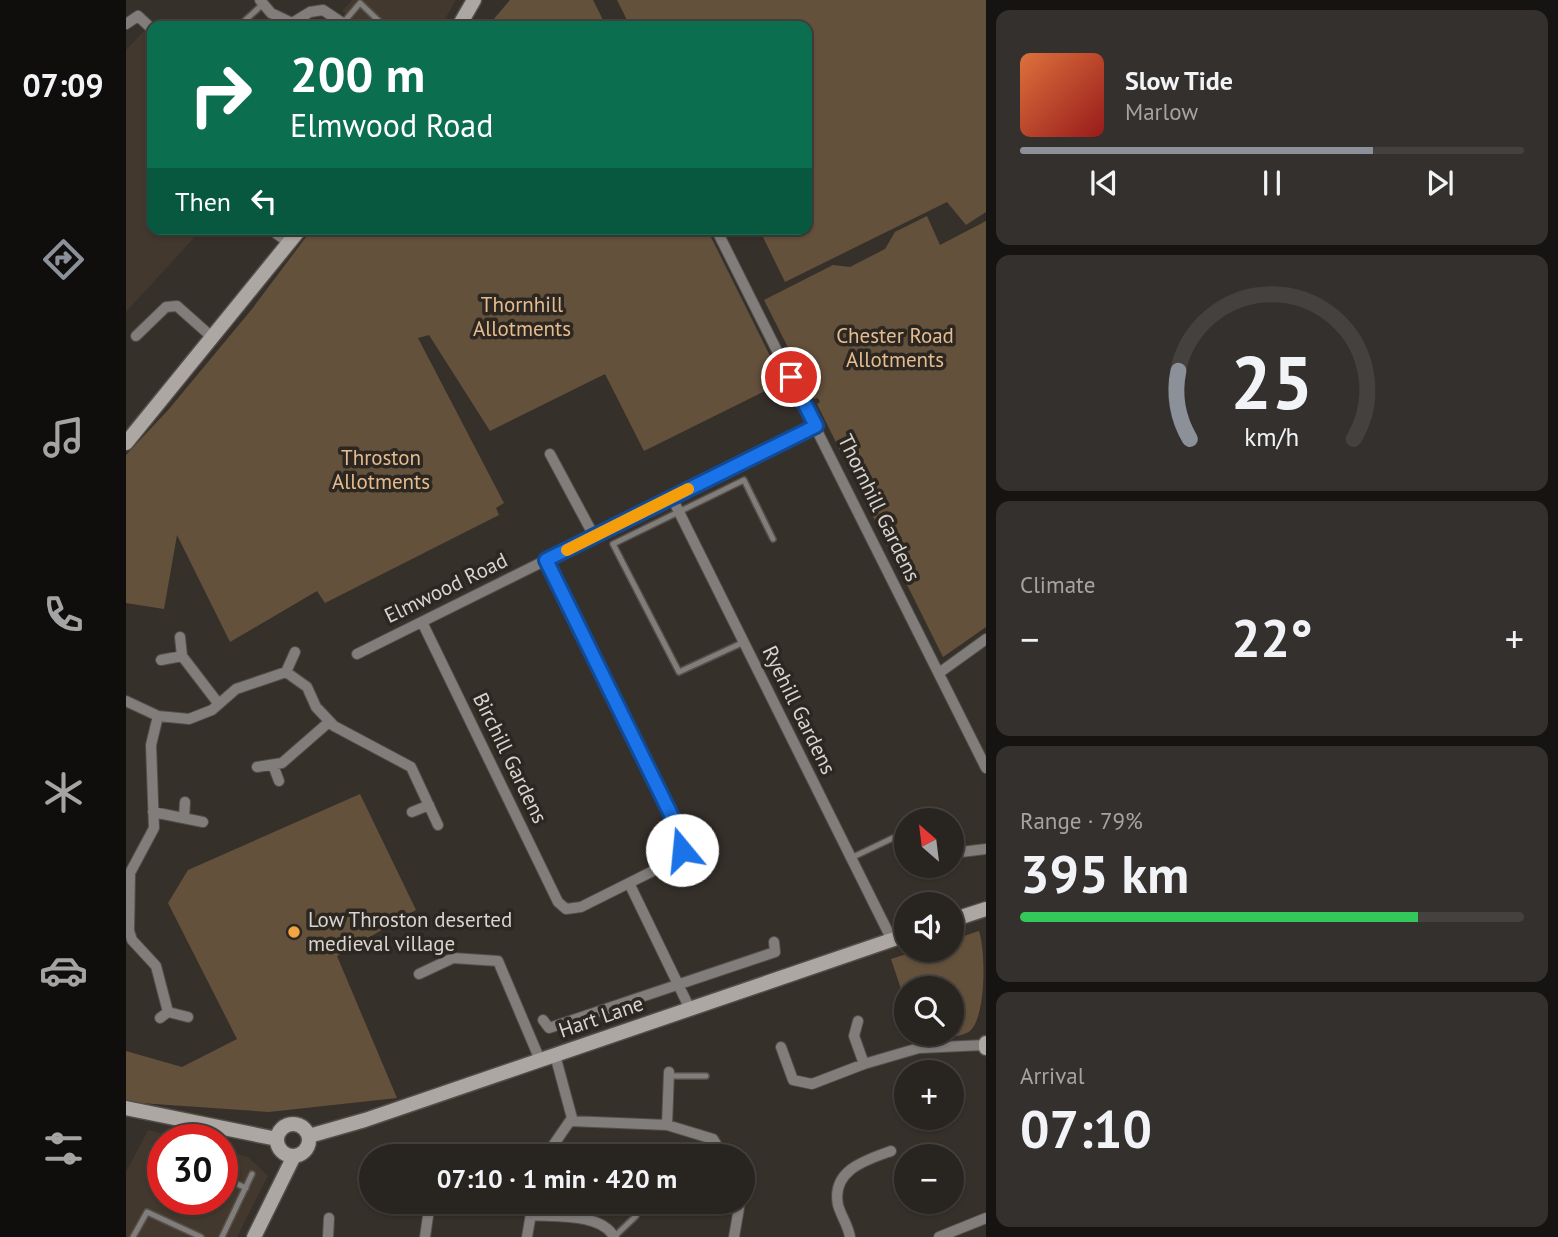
<!DOCTYPE html>
<html lang="en">
<head>
<meta charset="utf-8">
<style>
  body { margin:0; font-family:"PT Sans",sans-serif; background:#34302d; color:#f1f3f6; height:100vh; display:flex; flex-direction:column; font-size:26px; white-space:nowrap }
  * { box-sizing:border-box; margin:0 }
  p { font-size:23px; color:#a5a4a5 }
  .icon { flex:none; width:38px; height:38px; fill:none; stroke:currentColor; stroke-width:2; stroke-linecap:round; stroke-linejoin:round }
  .map { position:relative; flex:1; overflow:hidden }
  .details { display:flex; flex-direction:column; gap:10px; padding:10px; background:#161412; width:572px }
  .details>* { flex:none }
  .top-card { position:absolute; left:21px; top:21px; width:665px; height:214px; border-radius:14px; box-shadow:0 2px 5px #0004,0 0 0 2px #44413e; background:#0b6e4f; color:#fff; overflow:hidden }
  .needle { width:46px; rotate:332deg }
  .fabs { position:absolute; left:768px; top:808px; display:grid; gap:14px }
  .fabs a { display:grid; place-items:center; width:70px; height:70px; border-radius:50%; background:#282420; box-shadow:0 2px 5px #0004,0 0 0 2px #44413e; font-size:35px }
  .speed { position:absolute; left:21px; top:1124px; display:flex; gap:14px; font-size:35px; font-weight:700; text-align:center }
  .speed>* { display:grid; place-content:center; width:91px; height:91px; border-radius:50%; background:#282420; box-shadow:0 2px 5px #0004,0 0 0 2px #44413e; line-height:1 }
  .speed .limit { border:10px solid #d22; background:#fff; color:#111 }
  .pin { position:absolute; display:grid; place-items:center; width:60px; height:60px; color:#fff; margin:-30px; border:4px solid #fff; border-radius:50%; box-shadow:0 2px 7px #0007 }
  .me { position:absolute; width:77px; margin:-38px; rotate:343deg; stroke-linejoin:round; filter:drop-shadow(0 0 5px #0008) }
  .turn { display:flex; align-items:center; gap:24px; height:147px; padding:0 28px; font-size:32px }
  .turn .icon { width:91px; height:91px; stroke-width:2.5 }
  .turn b { display:block; font-size:49px; line-height:60px }
  .then { display:flex; align-items:center; height:66px; padding:0 28px; background:#0003; gap:14px; font-size:26px }
  .big { font-size:52px; font-weight:700; line-height:1.1 }
  .details .tile { flex:1; display:flex; flex-direction:column; justify-content:center; gap:10px; min-width:0; padding:0 24px; border-radius:14px; background:#34302d }
  .details .dial { align-items:center; gap:0 }
  .dial svg { height:182px; overflow:visible; fill:none; stroke:#44413e; stroke-width:7; stroke-linecap:round; text-anchor:middle }
  .dial text { fill:#f1f3f6; stroke:none }
  .song { display:flex; align-items:center; gap:21px }
  .cover { width:84px; height:84px; border-radius:10px; background:linear-gradient(135deg,hsl(20 70% 55%),hsl(0 70% 35%)) }
  .played { height:7px; border-radius:4px; background:linear-gradient(90deg,#8c9099 70%,#44413e 70%) }
  .keys { display:flex; justify-content:space-around; direction:ltr }
  .heat { display:flex; justify-content:space-between; align-items:center; font-size:38px; direction:ltr }
  .charge { height:10px; border-radius:5px; background:linear-gradient(90deg,#34c759 79%,#44413e 0) }
  .trip { position:absolute; left:233px; top:1144px; width:396px; height:70px; border-radius:35px; background:#282420; box-shadow:0 2px 5px #0004,0 0 0 2px #44413e; font-weight:700; line-height:70px; text-align:center }
  main { display:flex; flex:1; min-height:0 }
  .tabs { display:flex; flex-direction:column; width:126px; justify-content:space-around; align-items:center; background:#100e0d; color:#a5a4a5 }
  .tabs .icon { width:49px; height:49px }
  .tabs .selected { color:#8c9099 }
  .tabs b { font-size:32px; color:#f1f3f6 }
  .map>svg:first-child { display:block }
  .built { fill:#42382d }
  .green { fill:#64513c }
  .lines { fill:none; stroke-linecap:round; stroke-linejoin:round }
  .lane-casing { stroke:#534e48; stroke-width:8 }
  .street-casing { stroke:#534e48; stroke-width:12 }
  .secondary-casing { stroke:#534e48; stroke-width:17 }
  .lane { stroke:#807d7a; stroke-width:5 }
  .street { stroke:#807d7a; stroke-width:10 }
  .secondary { stroke:#aca7a2; stroke-width:14 }
  .route-casing { stroke:#114b97; stroke-width:18 }
  .route { stroke:#1a73e8; stroke-width:12 }
  .slow { stroke:#f59e0b; stroke-width:12 }
  .poi-dot { fill:#f2a541; stroke:#2c2720; stroke-width:2.5 }
  .labels { text-anchor:middle; stroke-width:7; stroke-linejoin:round; paint-order:stroke }
  .park-label { font-size:21px; fill:#e5bc90; stroke:#2c2720 }
  .street-label { font-size:21px; fill:#d8d4d0; stroke:#2c2720 }
  .poi-label { font-size:21px; fill:#d8d4d0; stroke:#2c2720; text-anchor:start }
</style>
</head>
<body>
<main>
<nav class="tabs">
<b>07:09</b>
<svg class="icon selected" aria-label="directions" viewBox="0 0 24 24"><path d="M12 3l9 9-9 9-9-9zM9 14v-3h6M13 9l2 2-2 2"/></svg>
<svg class="icon" aria-label="music" viewBox="0 0 24 24"><path d="M9 18V5l10-2v13"/><circle cx="6" cy="18" r="3"/><circle cx="16" cy="16" r="3"/></svg>
<svg class="icon" aria-label="phone" viewBox="0 0 24 24"><path d="M5 4h4l2 5-3 2q2 4 5 5l2-3 5 2v4C11 20 4 13 5 4z"/></svg>
<svg class="icon" aria-label="climate" viewBox="0 0 24 24"><path d="M12 3v18M4 7l16 10M4 17L20 7"/></svg>
<svg class="icon" aria-label="car" viewBox="0 0 24 24"><path d="M5 17H2v-5l4-1 3-4h7l3 4 3 1v5h-3M9 17h6M6 11h13"/><circle cx="7" cy="17" r="2"/><circle cx="17" cy="17" r="2"/></svg>
<svg class="icon" aria-label="filters" viewBox="0 0 24 24"><path d="M4 7h16M4 17h16"/><circle cx="9" cy="7" r="2"/><circle cx="15" cy="17" r="2"/></svg>
</nav>
<div class="map">
<svg width="860" height="1237" viewBox="0 0 860 1237">
  <rect width="100%" height="100%" fill="#36302a"/>
  <path class="built" d="M226 0H330L315 26H235L216 11Z
    M18 31 26 40V229H76L0 312V50Z
    M22 1130 56 1139H37V1199H96V1150L122 1157 142 1176 111 1237H0V1172Z"/>
  <path class="green" d="M384 0H467L480 26H362Z
    M491 0H860V212L840 225 821 202 659 282 633 229H681V26H504Z
    M801 216 814 245 860 221V627L817 657 691 404 694 402 692 398 688 399 638 300 707 265 724 267 759 249 769 232Z
    M186 229H581L657 382 518 451 479 374 364 431 303 335 292 338 378 503 370 508 373 515 199 603 191 591 104 642 51 535 38 609 0 603V455L43 409 126 309Z
    M234 794 290 910 211 956 271 1098 143 1112 0 1102V1051L56 1067 111 1039 42 903 62 870Z
    M853 931C860 952 860 1017 844 1031 832 1039 809 1038 795 1041L793 1034H826V989H780V1004L765 959 793 950H826V940Z"/>
  <g class="lines">
    <g class="lane-casing">
      <path id="lane" d="M217 23 234 3 255 23
        M113 26 137 4
        M618 642 553 672 487 544 618 480 647 539
        M725 858 771 836
        M542 1076H580
        M96 1177 120 1188
        M7 1237 21 1212 75 1237
        M96 1237 126 1174
        M488 1237 510 1216 513 1202"/>
    </g>
    <g class="street-casing">
      <path id="street" d="M134 0 145 13 166 23 184 12 197 10 221 26
        M0 24 12 16 26 29
        M144 229 163 243
        M590 229 860 768
        M10 336 40 307 51 306 87 338
        M424 454 468 536
        M546 498 766 940
        M296 622 432 902 440 909 455 907 551 859 556 850V837L420 560
        M54 637 56 656 92 703
        M231 654 690 426
        M35 660 56 656
        M160 672 169 652
        M813 673 860 639
        M0 701 32 716 63 719 86 710 110 689 160 672 181 687 190 707 208 726 285 767 312 825
        M32 716 25 745 28 828 4 873 3 931 6 940 30 966 42 1012
        M147 765 153 781
        M131 767 156 763 203 722
        M27 812 77 822
        M286 812 303 805
        M58 818 59 802
        M835 852 860 849
        M503 883 564 1009
        M293 974 327 958 372 961 414 1060
        M34 1018 42 1012 62 1017
        M417 1020 423 1028 649 952 648 942
        M732 1021 728 1036 738 1064
        M655 1047 667 1080 686 1084 738 1064 793 1048 859 1045
        M444 1121 541 1125 587 1139 598 1157
        M541 1125 543 1072
        M300 1151V1157
        M419 1157 446 1118 429 1055
        M405 1215C428 1217 476 1213 488 1237
        M202 1237 203 1218
        M299 1237 304 1202
        M401 1237 407 1202
        M608 1237 614 1202
        M724 1237C722 1225 715 1216 712 1205 705 1170 740 1160 765 1151
        M813 1237 860 1218"/>
    </g>
    <g class="secondary-casing">
      <path id="secondary" d="M333 26 348 0
        M0 443 174 229
        M826 920 860 909
        M860 1043V1048
        M0 1108 151 1139
        M151 1140a16 16 0 1 1 32 0a16 16 0 1 1-32 0Z
        M183 1136 239 1120 780 935
        M128 1237 168 1156"/>
    </g>
    <use href="#lane" class="lane"/>
    <use href="#street" class="street"/>
    <use href="#secondary" class="secondary"/>
  </g>
  <g class="lines">
    <g class="route-casing">
      <path id="route" d="M556 850V837L420 560 690 426 665 377"/>
    </g>
    <use href="#route" class="route"/>
    <path class="slow" d="M441 550 562 489"/>
  </g>
  <circle class="poi-dot" cx="168" cy="932" r="7"/>
  <g class="labels">
    <g class="park-label">
      <text x="396" y="312">Thornhill<tspan x="396" dy="24">Allotments</tspan></text>
      <text x="769" y="343">Chester Road<tspan x="769" dy="24">Allotments</tspan></text>
      <text x="255" y="465">Throston<tspan x="255" dy="24">Allotments</tspan></text>
    </g>
    <g class="street-label">
      <text transform="translate(753 508) rotate(64)" y="7">Thornhill Gardens</text>
      <text transform="translate(320 588) rotate(-26)" y="7">Elmwood Road</text>
      <text transform="translate(673 710) rotate(64)" y="7">Ryehill Gardens</text>
      <text transform="translate(384 758) rotate(64)" y="7">Birchill Gardens</text>
      <text transform="translate(475 1017) rotate(-19)" y="7">Hart Lane</text>
    </g>
    <g class="poi-label">
      <text x="182" y="927">Low Throston deserted<tspan x="182" dy="24">medieval village</tspan></text>
    </g>
  </g>
</svg>
<div class="fabs">
<a><svg class="needle" viewBox="-14 -14 28 28"><path d="M0-13l5 13h-10z" fill="#e53935"/><path d="M0 13l5-13h-10z" fill="#a5a4a5"/></svg></a>
<a><svg class="icon" aria-label="sound" viewBox="0 0 24 24"><path d="M4 9h4l5-4v14l-5-4H4zM17 9q2 3 0 6"/></svg></a>
<a><svg class="icon" aria-label="search" viewBox="0 0 24 24"><circle cx="10" cy="10" r="6"/><path d="M15 15l6 6"/></svg></a>
<a>+</a>
<a>−</a>
</div>
<div class="speed"><div class="limit">30</div></div>
<div class="pin" style="left:665px;top:377px;background:#d93025"><svg class="icon" aria-label="arrive" viewBox="0 0 24 24"><path d="M6 21V4h12l-3 4 3 4H6"/></svg></div>
<svg class="me" style="left:556px;top:850px" viewBox="-20 -20 40 40"><circle r="19" fill="#fff"/><path d="M0-13L10 11 0 6-10 11z" fill="#1a73e8"/></svg>
<div class="trip">07:10 · 1 min · 420 m</div>
<div class="top-card">
<div class="turn"><svg class="icon" aria-label="right" viewBox="0 0 24 24"><path d="M7 20v-9h11M14 6l5 5-5 5"/></svg><div><b>200 m</b>Elmwood Road</div></div>
<div class="then">Then<svg class="icon" aria-label="left" viewBox="0 0 24 24"><path d="M17 20v-9H6M10 6l-5 5 5 5"/></svg></div>
</div>
</div>
<section class="details">
<div class="tile">
<div class="song"><i class="cover"></i><div><b>Slow Tide</b><p>Marlow</p></div></div>
<div class="played"></div>
<div class="keys"><svg class="icon" aria-label="previous" viewBox="0 0 24 24"><path d="M18 5L8 12l10 7zM5 5v14"/></svg><svg class="icon" aria-label="pause" viewBox="0 0 24 24"><path d="M8 5v14M16 5v14"/></svg><svg class="icon" aria-label="next" viewBox="0 0 24 24"><path d="M6 5l10 7-10 7zM19 5v14"/></svg></div>
</div>
<div class="tile dial"><svg viewBox="0 0 100 80">
<path d="M14 69A42 42 0 1 1 86 69"/>
<path d="M14 69A42 42 0 0 1 9 39" stroke="#8c9099"/>
<text x="50" y="56" font-size="32" font-weight="700">25</text>
<text x="50" y="72" font-size="11">km/h</text>
</svg></div>
<div class="tile"><p>Climate</p>
<div class="heat"><a>−</a><b class="big">22°</b><a>+</a></div>
</div>
<div class="tile"><p>Range · 79%</p><b class="big">395 km</b><div class="charge"></div></div>
<div class="tile"><p>Arrival</p><b class="big">07:10</b></div>
</section>
</main>
</body>
</html>
